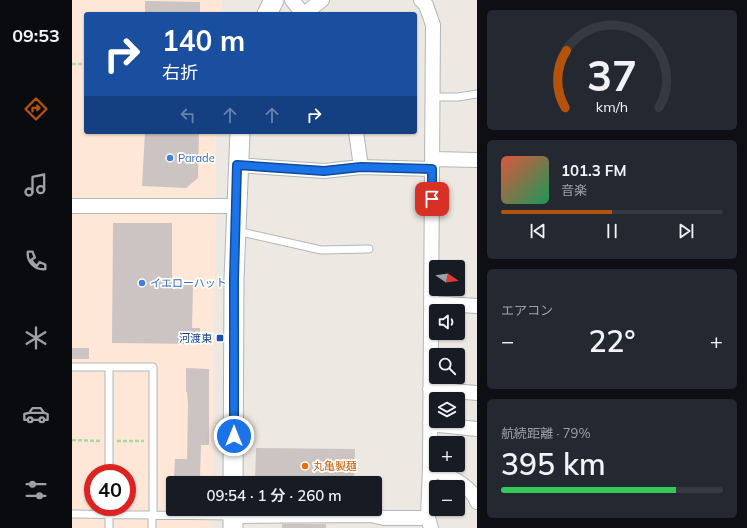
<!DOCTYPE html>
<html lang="ja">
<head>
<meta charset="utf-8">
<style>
  body { margin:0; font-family:Mulish,"Noto Sans JP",sans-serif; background:#242831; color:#f1f3f6; height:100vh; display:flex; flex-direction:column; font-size:15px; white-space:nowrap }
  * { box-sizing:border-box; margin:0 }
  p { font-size:13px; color:#9ea1a6 }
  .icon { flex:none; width:22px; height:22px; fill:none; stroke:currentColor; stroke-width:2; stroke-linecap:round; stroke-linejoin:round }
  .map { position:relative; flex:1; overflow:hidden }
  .drawer { display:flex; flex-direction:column; gap:10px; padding:10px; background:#0d0f14; width:270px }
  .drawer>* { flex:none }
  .guide { position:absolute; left:12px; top:12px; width:333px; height:122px; border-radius:4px; box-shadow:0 1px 3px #0004; background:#1a4fa0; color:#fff; overflow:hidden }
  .needle { width:26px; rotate:103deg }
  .controls { position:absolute; left:357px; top:260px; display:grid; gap:8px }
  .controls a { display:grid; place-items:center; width:36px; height:36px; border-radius:4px; background:#171b24; box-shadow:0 1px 3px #0004; font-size:20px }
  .speed { position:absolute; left:12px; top:464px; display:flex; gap:8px; font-size:20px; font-weight:700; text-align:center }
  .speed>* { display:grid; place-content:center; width:52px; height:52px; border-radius:50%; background:#171b24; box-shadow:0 1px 3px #0004; line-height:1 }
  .speed .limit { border:6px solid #d22; background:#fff; color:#111 }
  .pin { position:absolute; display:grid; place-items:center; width:34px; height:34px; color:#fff; margin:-17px; border-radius:8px; box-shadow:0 2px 6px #0006 }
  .me { position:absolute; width:44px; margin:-22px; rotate:0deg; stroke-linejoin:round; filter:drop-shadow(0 0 3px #0008) }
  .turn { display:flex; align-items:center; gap:14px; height:84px; padding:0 12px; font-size:18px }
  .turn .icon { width:52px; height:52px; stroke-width:2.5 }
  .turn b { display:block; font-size:28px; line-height:34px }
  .lanes { display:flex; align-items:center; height:38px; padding:0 12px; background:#0003; justify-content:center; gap:20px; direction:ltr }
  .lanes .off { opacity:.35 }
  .big { font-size:30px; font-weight:600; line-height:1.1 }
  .drawer .tile { flex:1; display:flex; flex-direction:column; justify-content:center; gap:6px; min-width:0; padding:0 14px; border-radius:6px; background:#242831 }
  .drawer .dial { align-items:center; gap:0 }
  .dial svg { height:104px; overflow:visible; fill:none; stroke:#363941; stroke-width:7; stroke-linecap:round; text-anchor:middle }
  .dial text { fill:#f1f3f6; stroke:none }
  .song { display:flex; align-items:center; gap:12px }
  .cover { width:48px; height:48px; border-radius:6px; background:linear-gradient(135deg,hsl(10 70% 55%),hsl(150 70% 35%)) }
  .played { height:4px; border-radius:2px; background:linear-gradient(90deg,#b45309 50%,#363941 50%) }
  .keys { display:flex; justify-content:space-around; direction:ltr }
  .heat { display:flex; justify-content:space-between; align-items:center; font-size:22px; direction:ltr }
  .charge { height:6px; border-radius:3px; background:linear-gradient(90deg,#34c759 79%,#363941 0) }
  .trip { position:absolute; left:94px; top:476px; width:216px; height:40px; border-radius:4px; background:#171b24; box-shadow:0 1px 3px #0004; font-weight:600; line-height:40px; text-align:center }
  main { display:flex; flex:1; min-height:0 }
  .dock { display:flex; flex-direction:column; width:72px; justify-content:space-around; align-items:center; background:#090b0e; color:#9ea1a6 }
  .dock .icon { width:28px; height:28px }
  .dock .selected { color:#b45309 }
  .dock b { font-size:18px; color:#f1f3f6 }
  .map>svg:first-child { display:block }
  .commercial { fill:#ffe7d7; fill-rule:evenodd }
  .building { fill:#cbc4c2 }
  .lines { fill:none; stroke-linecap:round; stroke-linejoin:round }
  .lane-casing { stroke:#b1b7b9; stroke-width:9 }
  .street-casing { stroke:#b1b7b9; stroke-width:16 }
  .secondary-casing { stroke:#afb6b9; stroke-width:21 }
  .path { stroke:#a7d9a1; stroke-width:2.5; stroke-dasharray:4 2; stroke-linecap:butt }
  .lane { stroke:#fff; stroke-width:7 }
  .street { stroke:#fff; stroke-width:14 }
  .secondary { stroke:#fff; stroke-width:19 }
  .route-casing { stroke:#114b97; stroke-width:10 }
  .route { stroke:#1a73e8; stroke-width:7 }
  .shop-dot { fill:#3f7fe0; stroke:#fff; stroke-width:1.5 }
  .transit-dot { fill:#1a4fb4; stroke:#fff; stroke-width:1.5 }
  .food-dot { fill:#e8710a; stroke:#fff; stroke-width:1.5 }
  .labels { text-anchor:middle; stroke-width:3.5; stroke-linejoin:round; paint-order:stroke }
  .shop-label { font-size:11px; fill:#366cbe; stroke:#fff; text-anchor:start }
  .transit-label { font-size:11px; fill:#164399; stroke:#fff; text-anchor:end }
  .food-label { font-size:11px; fill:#c56008; stroke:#fff; text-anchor:start }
</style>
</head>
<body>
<main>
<nav class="dock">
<b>09:53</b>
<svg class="icon selected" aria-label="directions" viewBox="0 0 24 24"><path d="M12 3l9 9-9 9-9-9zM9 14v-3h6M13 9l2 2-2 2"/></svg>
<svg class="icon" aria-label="music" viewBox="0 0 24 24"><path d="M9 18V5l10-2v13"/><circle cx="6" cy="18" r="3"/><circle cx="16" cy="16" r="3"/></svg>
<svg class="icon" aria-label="phone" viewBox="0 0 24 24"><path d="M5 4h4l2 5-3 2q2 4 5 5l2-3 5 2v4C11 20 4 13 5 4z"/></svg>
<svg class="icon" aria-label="climate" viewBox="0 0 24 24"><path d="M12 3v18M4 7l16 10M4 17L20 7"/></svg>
<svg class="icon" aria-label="car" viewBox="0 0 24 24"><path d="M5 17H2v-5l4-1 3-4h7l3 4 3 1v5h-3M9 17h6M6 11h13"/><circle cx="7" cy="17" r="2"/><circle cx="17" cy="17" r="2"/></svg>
<svg class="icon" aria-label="filters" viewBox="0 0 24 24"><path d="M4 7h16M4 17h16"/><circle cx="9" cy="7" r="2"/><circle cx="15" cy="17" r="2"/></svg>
</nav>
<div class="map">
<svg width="405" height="528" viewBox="0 0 405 528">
  <rect width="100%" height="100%" fill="#eee8e3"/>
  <path class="commercial" d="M0 0H149V14H14V132H144L141 483H101V509H140V528H0ZM21 473H55V507H21Z"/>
  <path class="building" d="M73 1 128 2V14H73Z
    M73 132H127L126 178 114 188 70 186Z
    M41 223H100V285H121L120 328H128V344L40 343Z
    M0 348H17V359H0Z
    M114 368 137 369V445H129L128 478H102L103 459H115L116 404 115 392H114Z
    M184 448 283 449 282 483H183Z
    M210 524H254V528H210Z"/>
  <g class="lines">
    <g class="lane-casing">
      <path id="lane" d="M361 97H386L405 94
        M165 231 249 250 297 249
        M0 367H81V515
        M37 473V367
        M0 514 160 516
        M37 528V507
        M80 528V515"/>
    </g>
    <g class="street-casing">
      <path id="street" d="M220 0 231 14
        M349 0 354 5 361 25 358 467 356 518 359 528
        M232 14 250 0
        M284 132 289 167
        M360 159 405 160
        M165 165 252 171 289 167 360 169
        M0 206H164
        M359 303 405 306
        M358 389 405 393
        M358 424 405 429
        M358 467C373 475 400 485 405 502
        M161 516 298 515 312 518H356"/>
    </g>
    <g class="secondary-casing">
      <path id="secondary" d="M195 14 202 0
        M161 483 162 279 168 132
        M161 528V509"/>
    </g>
    <path class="path" d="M0 64H14
      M0 440 28 441
      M45 441H72"/>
    <use href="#lane" class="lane"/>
    <use href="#street" class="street"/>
    <use href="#secondary" class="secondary"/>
  </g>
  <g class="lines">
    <g class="route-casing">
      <path id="route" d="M162 436V279L165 165 252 171 289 167 360 169V199"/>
    </g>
    <use href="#route" class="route"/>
  </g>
  <g class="shop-dot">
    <circle cx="98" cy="158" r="4"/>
    <circle cx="70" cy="283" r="4"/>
  </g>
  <rect class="transit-dot" x="144" y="334" width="8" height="8" rx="2"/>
  <circle class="food-dot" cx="233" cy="466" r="4"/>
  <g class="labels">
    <g class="shop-label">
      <text x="106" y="162">Parade</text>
      <text x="78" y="287">イエローハット</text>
    </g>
    <g class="transit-label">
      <text x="140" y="342">河渡東</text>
    </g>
    <g class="food-label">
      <text x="241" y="470">丸亀製麺</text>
    </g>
  </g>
</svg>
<div class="controls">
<a><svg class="needle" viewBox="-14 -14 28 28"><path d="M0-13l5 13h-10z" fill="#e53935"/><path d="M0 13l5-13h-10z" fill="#9ea1a6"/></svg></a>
<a><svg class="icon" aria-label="sound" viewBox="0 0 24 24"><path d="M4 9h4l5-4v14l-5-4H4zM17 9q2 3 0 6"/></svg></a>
<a><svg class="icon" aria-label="search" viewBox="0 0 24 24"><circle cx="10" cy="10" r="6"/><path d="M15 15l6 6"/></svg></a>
<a><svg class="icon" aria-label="layers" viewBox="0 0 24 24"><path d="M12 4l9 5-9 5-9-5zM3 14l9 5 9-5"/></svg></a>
<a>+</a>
<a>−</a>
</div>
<div class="speed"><div class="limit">40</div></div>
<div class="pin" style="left:360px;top:199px;background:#d93025"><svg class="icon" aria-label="arrive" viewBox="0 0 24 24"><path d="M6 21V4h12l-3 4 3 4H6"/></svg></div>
<svg class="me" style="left:162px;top:436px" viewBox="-20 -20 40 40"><circle r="17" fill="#1a73e8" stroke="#fff" stroke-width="3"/><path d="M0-11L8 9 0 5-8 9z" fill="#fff"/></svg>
<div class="trip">09:54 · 1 分 · 260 m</div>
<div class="guide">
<div class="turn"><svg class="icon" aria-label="right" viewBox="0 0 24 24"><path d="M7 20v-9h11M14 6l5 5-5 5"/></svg><div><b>140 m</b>右折</div></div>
<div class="lanes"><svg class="icon off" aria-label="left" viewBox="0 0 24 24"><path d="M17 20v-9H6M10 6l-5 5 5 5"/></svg><svg class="icon off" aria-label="ahead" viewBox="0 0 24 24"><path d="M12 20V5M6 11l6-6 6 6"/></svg><svg class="icon off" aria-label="ahead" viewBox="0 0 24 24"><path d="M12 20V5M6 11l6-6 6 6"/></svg><svg class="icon" aria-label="right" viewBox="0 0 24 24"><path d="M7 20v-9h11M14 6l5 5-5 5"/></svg></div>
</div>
</div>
<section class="drawer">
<div class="tile dial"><svg viewBox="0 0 100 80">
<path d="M14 69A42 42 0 1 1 86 69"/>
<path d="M14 69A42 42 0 0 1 15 25" stroke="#b45309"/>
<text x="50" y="56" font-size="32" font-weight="700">37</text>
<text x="50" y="72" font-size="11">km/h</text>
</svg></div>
<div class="tile">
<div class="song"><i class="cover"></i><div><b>101.3 FM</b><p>音楽</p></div></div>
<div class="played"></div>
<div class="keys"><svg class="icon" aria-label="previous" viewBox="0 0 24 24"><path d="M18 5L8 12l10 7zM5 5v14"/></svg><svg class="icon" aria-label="pause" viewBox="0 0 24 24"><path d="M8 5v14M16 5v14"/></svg><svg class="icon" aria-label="next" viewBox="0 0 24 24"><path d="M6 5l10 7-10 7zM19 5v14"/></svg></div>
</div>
<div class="tile"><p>エアコン</p>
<div class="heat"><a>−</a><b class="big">22°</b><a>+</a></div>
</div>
<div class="tile"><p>航続距離 · 79%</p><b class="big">395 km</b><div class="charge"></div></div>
</section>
</main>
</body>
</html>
